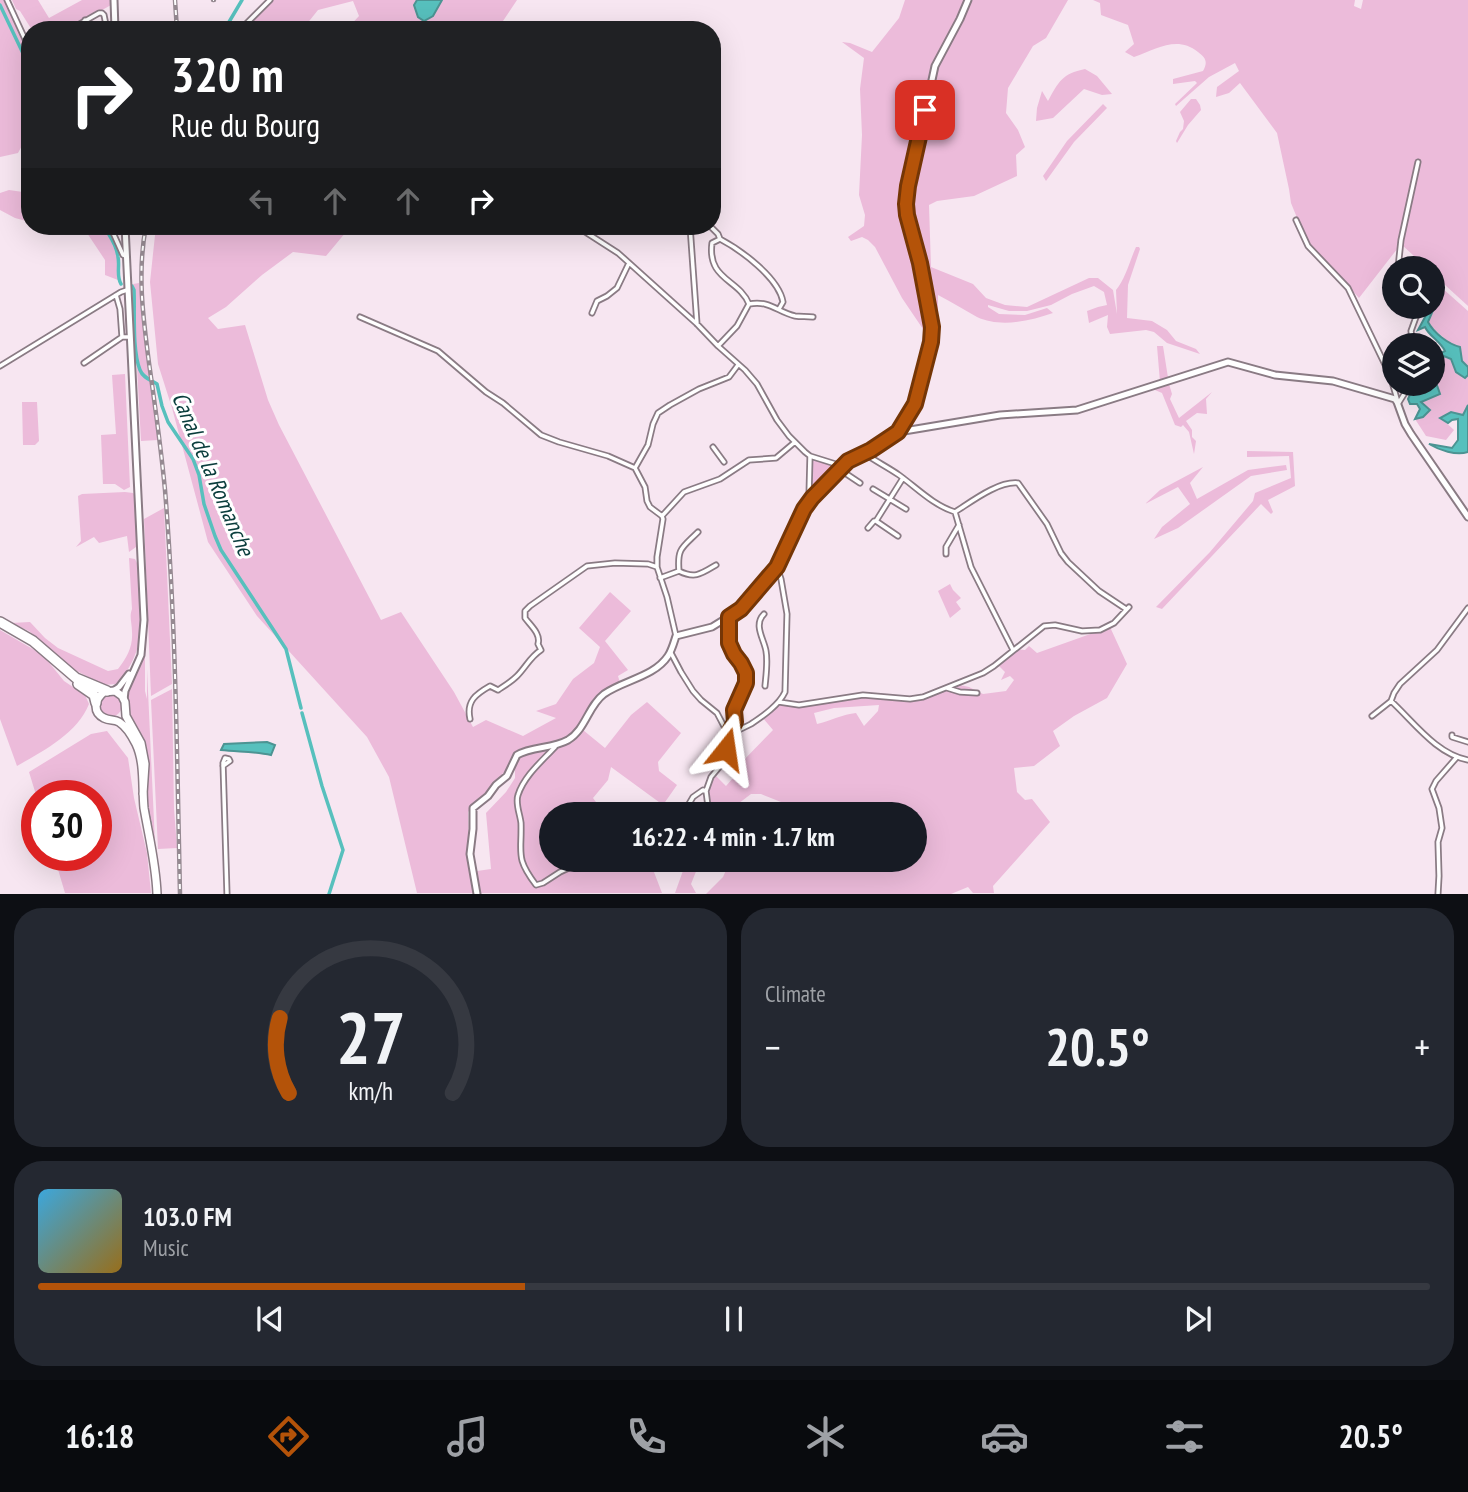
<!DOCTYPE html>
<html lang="en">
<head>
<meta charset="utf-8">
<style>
  body { margin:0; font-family:"PT Sans Narrow",sans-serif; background:#242831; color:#f1f3f6; height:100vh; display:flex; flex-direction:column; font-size:26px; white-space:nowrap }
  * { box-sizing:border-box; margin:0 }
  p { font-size:23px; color:#9ea1a6 }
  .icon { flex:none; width:38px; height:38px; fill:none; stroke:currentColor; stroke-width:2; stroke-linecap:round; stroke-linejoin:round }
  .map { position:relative; height:894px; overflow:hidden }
  .panel { display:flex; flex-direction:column; gap:14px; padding:14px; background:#0d0f14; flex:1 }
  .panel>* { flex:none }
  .top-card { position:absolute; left:21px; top:21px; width:700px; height:214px; border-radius:28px; box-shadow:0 7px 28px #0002; background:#202124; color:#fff; overflow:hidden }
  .tools { position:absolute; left:1382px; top:256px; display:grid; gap:14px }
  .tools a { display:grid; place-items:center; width:63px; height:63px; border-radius:50%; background:#171b24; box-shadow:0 7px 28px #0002; font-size:35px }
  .speed { position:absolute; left:21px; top:780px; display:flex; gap:14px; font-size:35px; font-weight:700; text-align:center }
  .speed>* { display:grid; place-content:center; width:91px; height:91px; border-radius:50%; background:#171b24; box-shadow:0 7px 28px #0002; line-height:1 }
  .speed .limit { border:10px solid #d22; background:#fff; color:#111 }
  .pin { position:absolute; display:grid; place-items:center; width:60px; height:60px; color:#fff; margin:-30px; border-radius:14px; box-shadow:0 4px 10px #0006 }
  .me { position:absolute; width:77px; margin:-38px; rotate:15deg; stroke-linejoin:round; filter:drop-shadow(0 0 5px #0008) }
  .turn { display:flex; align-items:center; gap:24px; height:147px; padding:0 35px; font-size:32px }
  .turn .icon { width:91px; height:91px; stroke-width:2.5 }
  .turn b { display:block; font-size:49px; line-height:60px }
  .lanes { display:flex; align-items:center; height:66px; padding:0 35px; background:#0003; justify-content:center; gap:35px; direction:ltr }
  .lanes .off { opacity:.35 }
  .big { font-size:52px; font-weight:700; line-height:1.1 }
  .panel .card { flex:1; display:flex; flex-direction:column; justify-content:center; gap:10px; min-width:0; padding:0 24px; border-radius:28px; background:#242831 }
  .panel .dial { align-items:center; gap:0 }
  .dial svg { height:182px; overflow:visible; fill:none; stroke:#363941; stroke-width:7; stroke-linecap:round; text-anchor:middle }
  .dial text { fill:#f1f3f6; stroke:none }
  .song { display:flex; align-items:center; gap:21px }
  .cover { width:84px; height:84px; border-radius:10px; background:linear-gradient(135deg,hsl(200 70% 55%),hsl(40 70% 35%)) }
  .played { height:7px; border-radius:4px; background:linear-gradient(90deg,#b45309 35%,#363941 35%) }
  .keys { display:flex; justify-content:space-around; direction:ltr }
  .heat { display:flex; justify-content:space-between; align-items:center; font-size:38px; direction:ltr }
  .panel .tiles { flex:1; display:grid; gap:14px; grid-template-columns:1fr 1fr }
  .card:last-child { grid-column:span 2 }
  .trip { position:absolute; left:539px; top:802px; width:388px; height:70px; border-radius:35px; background:#171b24; box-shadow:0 7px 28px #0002; font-weight:700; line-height:70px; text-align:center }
  .tabs { display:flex; height:112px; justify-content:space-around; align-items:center; background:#090b0e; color:#9ea1a6 }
  .tabs .icon { width:49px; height:49px }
  .tabs .selected { color:#b45309 }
  .tabs b { font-size:32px; color:#f1f3f6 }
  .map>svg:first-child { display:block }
  .green { fill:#ecbbda; fill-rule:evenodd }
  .water { fill:#57c0bd; stroke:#4c9493; stroke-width:2 }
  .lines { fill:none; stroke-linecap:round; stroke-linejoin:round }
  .stream { stroke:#4c9493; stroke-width:2 }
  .canal { stroke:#57c0bd; stroke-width:3.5 }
  .minor-casing { stroke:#8a7b84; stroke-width:7 }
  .tertiary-casing { stroke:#8a7b84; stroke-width:9 }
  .primary-casing { stroke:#8a7b84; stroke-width:10 }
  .trunk-casing { stroke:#8a7b84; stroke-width:12 }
  .minor { stroke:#fff; stroke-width:3.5 }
  .tertiary { stroke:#fff; stroke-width:5 }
  .primary { stroke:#fff; stroke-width:7 }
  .trunk { stroke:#fff; stroke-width:9 }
  .rail-casing { stroke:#968a92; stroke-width:4.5 }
  .rail { stroke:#fff; stroke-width:2; stroke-dasharray:5; stroke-linecap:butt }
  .route-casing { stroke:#753606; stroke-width:18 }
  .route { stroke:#b45309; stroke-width:12 }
  .labels { text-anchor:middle; stroke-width:6; stroke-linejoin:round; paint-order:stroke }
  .water-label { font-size:23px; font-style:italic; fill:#0a3d3c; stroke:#fff }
</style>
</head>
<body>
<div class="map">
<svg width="1468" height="894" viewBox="0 0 1468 894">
  <rect width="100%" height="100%" fill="#f7e6f1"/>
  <path class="green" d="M0 0H6L30 56V155L29 141 25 140 18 153 0 157Z
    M12 0H38L49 18 82 0H111V5L67 30H32L20 11 16 9Z
    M273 0H417L414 5 433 16 442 0H517L497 30H346L359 16 353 1 318 10 302 30H245Z
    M905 0H1068L1046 38 1033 46 1008 88 1006 113 1018 130 1025 147 1016 155 1017 176 974 196 937 201 929 205 931 267 973 284 986 298 1005 305 1027 307 1089 278H1098L1113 290 1117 314 1116 290C1125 280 1130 260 1136 247H1139L1140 249 1128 285 1127 318 1152 321 1167 330 1176 341 1196 349 1200 354 1167 343 1154 332 1146 330 1110 334 1107 327 1108 315 1089 323 1087 311 1098 307 1107 305 1104 292 1094 286 1072 294 1051 305 1027 311H1009L988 305V307L999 314 1025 315 1047 308 1053 313C1030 321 1000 328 977 317 964 310 952 302 938 295V332L927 335 902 298 875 247 868 240 862 237 851 241 848 237 864 226 865 215 859 195 862 135 860 89 864 58 842 42 850 43 872 52 899 18Z
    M1093 0H1355L1354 6 1361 9 1363 0H1468V306L1433 274V268H1427L1401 244 1359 298 1306 240 1291 203 1289 189 1277 133 1240 83 1229 93 1216 97 1217 87 1239 71 1235 63 1209 77 1176 106 1175 104 1197 83 1195 81 1173 84V79L1203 71C1208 62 1206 58 1198 52 1177 35 1157 49 1134 57L1125 52 1134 44 1128 25 1101 15 1100 3Z
    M1085 69 1097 76 1112 94 1102 95 1084 89 1053 118 1036 121 1037 108 1042 91 1048 101C1059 81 1062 74 1085 69Z
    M1191 99H1196L1200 105 1201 110 1188 125 1177 143 1176 141 1180 132 1183 129 1184 121 1180 112Z
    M1103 104 1107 108 1074 142 1046 181 1043 176 1067 141Z
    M9 190 30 193V222L15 218 0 210V193Z
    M80 226H104L117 255 118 280 105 275V260L87 233Z
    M156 226H351L326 256 293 252 262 275 226 307 208 318 218 329 245 325 268 400 279 425 381 620 401 612 454 692 473 727 486 720 523 736 556 718 536 711 556 704 573 679 594 663 600 647 579 628 610 592 631 611 605 641 628 670 618 676 620 683 599 702 583 730 605 748 631 715 647 702 681 733 658 762 659 771 677 785 663 805 611 767 608 780 593 798 605 814H551V859H649L662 893H417L389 777 367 737 257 616 208 542 172 408 158 364 150 282ZM558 742 521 755 515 762V778L506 792 486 813 491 869 470 872 468 812 507 769 519 749Z
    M139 283 158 440 141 441 133 294 135 293 133 284Z
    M1442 288 1468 311V367C1460 360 1456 351 1449 343 1442 335 1433 330 1428 321L1436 301 1433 297Z
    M1157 346H1163L1169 384 1172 394 1170 399 1179 418 1212 392 1206 399 1207 414 1197 413 1186 421 1192 430V437L1196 441 1194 454 1189 432 1183 425 1181 427 1175 425 1162 393 1155 390 1160 382Z
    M1444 356 1452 359 1464 378 1468 375V405L1463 415 1440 417 1454 430 1446 440 1426 436 1415 419 1423 417 1420 402 1440 394 1433 374V362L1435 368 1440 364Z
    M125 374 130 487 124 490 115 484H103L101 435 116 434 112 375Z
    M22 402H37L39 441 35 445H23Z
    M1247 451 1293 452 1295 486 1268 500 1273 512 1271 514 1261 504 1162 609 1156 607 1210 552 1253 501 1255 493 1291 478 1289 456 1247 457Z
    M812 459 839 468 815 494 810 491 813 469Z
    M1286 465 1287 470 1251 476 1178 528 1154 539 1162 527 1190 504 1178 487 1145 504 1160 490 1203 467 1190 483 1197 499 1248 470Z
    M125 492 133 493 136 496 138 532 136 547 129 552 127 536 99 543 94 537 76 547 81 541 78 496 82 494Z
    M164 508 172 684 151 696 144 519Z
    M129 558 135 559 137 563C141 608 150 650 116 684L104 685 69 667 29 631 11 623 30 622 45 638 58 648 108 671 118 669C127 657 133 647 132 632 132 623 129 617 132 609Z
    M950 584 953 590 961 598 956 602 961 609 950 618 938 591Z
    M1110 627 1127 664 1107 698 1074 716 1053 731 1060 746 1034 766 1014 768 1017 792 1025 800 1032 799 1050 822 993 886 994 893H973L968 887 951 894H706L723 877 731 859H915V814H767L781 802 761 794H751L730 810 731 814H711C708 801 707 787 716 776L726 786 733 778 738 766 773 730 762 717 779 703 796 706 865 695 918 699 960 685 969 687 983 694 1006 691 1014 680 1010 676 1001 680 1005 672 999 666 1014 649 1025 650 1029 646 1037 653ZM879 705 878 711 864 726 856 713C843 714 830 721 817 724L814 713 834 708Z
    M0 630 43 655 64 681 85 695 89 704C77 734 43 751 17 766L0 719Z
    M145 651V691L147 699V669L155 843 147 798V752L140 734 127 713 126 693 135 677Z
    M172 689 174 809 177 848 158 849 151 700Z
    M98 705a12 12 0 1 1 24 0a12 12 0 1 1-24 0Z
    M107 731 128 758 134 798 147 853 151 893H65L54 856H96V796H37V798L29 772 91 734Z
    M689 859H704L699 864 691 884 696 893H675L684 868Z"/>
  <path class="water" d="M417 0H442L433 16 424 21 418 17 414 5Z
    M1434 301H1437L1428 322C1434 333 1448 344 1460 347L1462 361 1468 367V375L1465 378 1456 372 1451 359 1444 356 1440 364 1435 369 1433 362V352L1441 353 1445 351C1440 341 1429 336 1425 327L1418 330 1431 306H1433Z
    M1433 374 1440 394 1421 402 1430 410 1423 417 1415 419 1420 409 1417 404H1410L1408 399 1415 383H1433Z
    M1468 405V452C1456 456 1439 450 1429 444L1452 448 1458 440V419L1452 420 1448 423 1440 418 1451 412 1463 415Z
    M267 742 275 745 271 755C254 751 238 752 221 750L224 744Z"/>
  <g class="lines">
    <path class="stream" d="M148 810 151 826"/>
    <path class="canal" d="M0 5 30 68
      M229 22 242 0
      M104 226C109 235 117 245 118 257 120 266 116 276 121 284
      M132 286 134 290C135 311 132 350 140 370 143 378 151 380 157 384L162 406 168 422 193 459 199 475 204 504 215 536 221 550 286 649 301 708
      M302 713 322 786 343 850 329 894"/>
    <g class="minor-casing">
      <path id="minor" d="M7 0 30 50
        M85 20 90 30
        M69 30 99 13H102L104 15 107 30
        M240 30 270 0
        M1296 220 1308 246 1348 288 1390 375 1397 399
        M110 226 123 255 126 256
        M576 226 618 253 697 324 718 346 745 370 757 384 777 420 789 436 805 452 810 456 842 466 812 498 809 494 810 456
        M690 226 697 324
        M710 226 718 234 720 239C741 250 779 278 783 302L779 309
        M720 239 712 243C707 280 739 279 749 304
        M1398 268 1401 240 1418 162
        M116 295 120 309 122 337H129
        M592 313 597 301 607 296 617 288 629 263
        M360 317 438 351 486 392 503 403 541 435 559 442 608 456 635 468
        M1413 345 1411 331 1420 306
        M718 346 737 326 749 304C770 300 777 312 795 316 801 317 807 316 813 317
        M84 363 122 337
        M0 366 121 292 127 290
        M1398 404 1411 383
        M713 447 724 462
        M867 453 870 457C879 463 889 468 899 475 917 488 933 505 955 512
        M635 468 645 487 647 501 650 507 662 516 663 519 657 557V567L667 597 676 636
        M635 468 648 445 653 424 658 413 670 405 699 389 729 377 738 365
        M839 469 860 483
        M873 489 906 509
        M955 512C971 502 998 481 1018 483L1047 524 1061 553 1068 562 1099 591 1126 609
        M955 512 971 567 1013 650
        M662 516 684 492 720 479 749 460 776 458 795 442
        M868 528 874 521H876
        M898 536 876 521 903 478
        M946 554V547L959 525
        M679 571C677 548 682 548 698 532
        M660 578 679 571C695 579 701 574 716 565
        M764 614C753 625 764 639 766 651 768 662 766 675 765 686
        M671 653 681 672 693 691 701 700 717 713 728 734
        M947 688 960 692 977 693
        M1391 701C1413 721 1436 754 1468 760
        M779 702 799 705 863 695 910 699 923 697 983 673 994 666 1044 626 1055 625 1082 631 1100 630 1114 623 1129 607
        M1372 716 1391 701 1394 693 1400 684 1437 650 1468 608
        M470 719C466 701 476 694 490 686L498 690C504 686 511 682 517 676 526 667 530 657 541 650L538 644C541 634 531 626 525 618V611L530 606 587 566 615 563 648 564 657 567
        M730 735C736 730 744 728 751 724 763 716 779 705 785 692L787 614 781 579 777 567
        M1452 735V737L1468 742
        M555 747C542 761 524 776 518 795 515 803 520 814 521 823 522 854 515 857 536 885L543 883 560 872 588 859
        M722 762H720L716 756 725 754
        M223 766 230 761 229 759 225 758 223 763 227 894
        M683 814 693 797 703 790 706 791
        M709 814 706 791 711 777 721 765 730 731 735 725V711L746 683V673L741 663 734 654 729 643V617
        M1438 894 1439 876 1438 842 1442 828 1439 808 1432 789 1436 781 1457 757"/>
    </g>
    <g class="tertiary-casing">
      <path id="tertiary" d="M114 0 115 30
        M898 432 1000 415 1077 410 1228 362 1275 375 1333 381 1395 399 1397 402 1405 424 1411 434 1468 517
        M842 466 848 461 871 450 898 432 915 404 920 386 931 342 932 327 920 263 907 215V196L935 66 960 19 968 0
        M113 691 119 687 129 674
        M124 700 125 691 141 655 144 620 125 226
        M477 894 470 854 473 829V808L488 796 496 785 507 776 517 755C532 746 552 749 568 740 586 729 588 706 604 694 624 680 654 677 668 656 672 650 674 642 676 636L712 627 741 609 777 567 804 509 812 498"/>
    </g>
    <g class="primary-casing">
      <path id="primary" d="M143 794 145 764 141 743 126 716 125 702 122 696 115 691 104 692C95 699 92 712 104 718 110 721 114 719 119 722 127 727 132 736 136 744 145 763 142 787 144 808 149 837 156 864 157 894"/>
    </g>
    <g class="trunk-casing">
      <path id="trunk" d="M0 622 33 641 76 678 107 691
        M78 684 94 695 96 703"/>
    </g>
    <use href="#minor" class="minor"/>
    <use href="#tertiary" class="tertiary"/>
    <use href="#primary" class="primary"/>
    <use href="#trunk" class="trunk"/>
    <g class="rail-casing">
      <path id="rail" d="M175 0 177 30
        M213 0H214
        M146 226C137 272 143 317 149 363 155 405 161 448 165 490 176 624 177 759 180 894"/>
    </g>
    <use href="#rail" class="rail"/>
  </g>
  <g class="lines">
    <g class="route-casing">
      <path id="route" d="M726 749 730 731 735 722 734 710 746 683V673L741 663 734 654 729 643V617L741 609 777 567 804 509 812 498 848 461 871 450 898 432 915 404 931 342 932 327 920 263 907 215 906 204 908 186 925 110"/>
    </g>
    <use href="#route" class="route"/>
  </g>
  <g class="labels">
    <g class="water-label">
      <text transform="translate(213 474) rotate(67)" y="8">Canal de la Romanche</text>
    </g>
  </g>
</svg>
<div class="tools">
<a><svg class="icon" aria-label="search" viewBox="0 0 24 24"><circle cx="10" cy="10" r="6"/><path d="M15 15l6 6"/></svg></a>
<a><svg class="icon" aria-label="layers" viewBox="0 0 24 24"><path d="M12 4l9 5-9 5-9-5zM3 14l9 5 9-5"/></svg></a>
</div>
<div class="speed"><div class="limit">30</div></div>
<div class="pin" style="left:925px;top:110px;background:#d93025"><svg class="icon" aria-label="arrive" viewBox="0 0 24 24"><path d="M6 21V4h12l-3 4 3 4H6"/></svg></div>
<svg class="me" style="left:726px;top:749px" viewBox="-20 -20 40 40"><path d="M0-17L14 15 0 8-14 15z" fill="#b45309" stroke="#fff" stroke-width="4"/></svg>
<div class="trip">16:22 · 4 min · 1.7 km</div>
<div class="top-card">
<div class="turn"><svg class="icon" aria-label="right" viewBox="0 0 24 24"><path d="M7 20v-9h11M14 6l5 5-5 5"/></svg><div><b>320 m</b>Rue du Bourg</div></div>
<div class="lanes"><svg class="icon off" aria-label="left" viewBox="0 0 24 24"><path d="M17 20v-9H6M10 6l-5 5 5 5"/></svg><svg class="icon off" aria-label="ahead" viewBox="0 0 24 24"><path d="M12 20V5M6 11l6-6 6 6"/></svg><svg class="icon off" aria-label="ahead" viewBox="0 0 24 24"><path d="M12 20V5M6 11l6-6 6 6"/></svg><svg class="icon" aria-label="right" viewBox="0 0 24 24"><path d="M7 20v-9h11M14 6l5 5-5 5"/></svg></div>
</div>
</div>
<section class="panel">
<div class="tiles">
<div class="card dial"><svg viewBox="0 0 100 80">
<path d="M14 69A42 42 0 1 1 86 69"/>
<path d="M14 69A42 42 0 0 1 10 36" stroke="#b45309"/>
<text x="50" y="56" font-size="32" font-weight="700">27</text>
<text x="50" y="72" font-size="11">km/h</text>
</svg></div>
<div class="card"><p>Climate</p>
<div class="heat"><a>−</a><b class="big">20.5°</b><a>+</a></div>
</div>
<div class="card">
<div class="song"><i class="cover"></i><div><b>103.0 FM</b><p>Music</p></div></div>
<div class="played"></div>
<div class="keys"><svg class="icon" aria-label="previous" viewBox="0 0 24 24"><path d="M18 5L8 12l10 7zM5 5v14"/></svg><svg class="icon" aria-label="pause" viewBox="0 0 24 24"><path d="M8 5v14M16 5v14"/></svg><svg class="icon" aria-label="next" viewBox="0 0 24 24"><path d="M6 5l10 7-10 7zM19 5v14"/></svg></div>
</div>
</div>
</section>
<nav class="tabs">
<b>16:18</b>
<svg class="icon selected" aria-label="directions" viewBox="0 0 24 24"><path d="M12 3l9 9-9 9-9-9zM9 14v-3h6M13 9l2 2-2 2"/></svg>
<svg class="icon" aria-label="music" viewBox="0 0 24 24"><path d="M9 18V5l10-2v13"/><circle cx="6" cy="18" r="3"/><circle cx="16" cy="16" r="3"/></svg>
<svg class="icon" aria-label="phone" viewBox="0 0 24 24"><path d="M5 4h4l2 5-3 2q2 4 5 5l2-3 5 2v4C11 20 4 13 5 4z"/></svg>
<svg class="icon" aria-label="climate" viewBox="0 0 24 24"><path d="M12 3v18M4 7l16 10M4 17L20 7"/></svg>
<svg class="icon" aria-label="car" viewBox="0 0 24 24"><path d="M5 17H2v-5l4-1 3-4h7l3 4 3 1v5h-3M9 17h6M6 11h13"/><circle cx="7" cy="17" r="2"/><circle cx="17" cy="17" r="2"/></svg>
<svg class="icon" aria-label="filters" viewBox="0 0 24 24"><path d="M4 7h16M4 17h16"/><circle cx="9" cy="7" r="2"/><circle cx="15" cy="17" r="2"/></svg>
<b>20.5°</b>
</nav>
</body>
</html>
